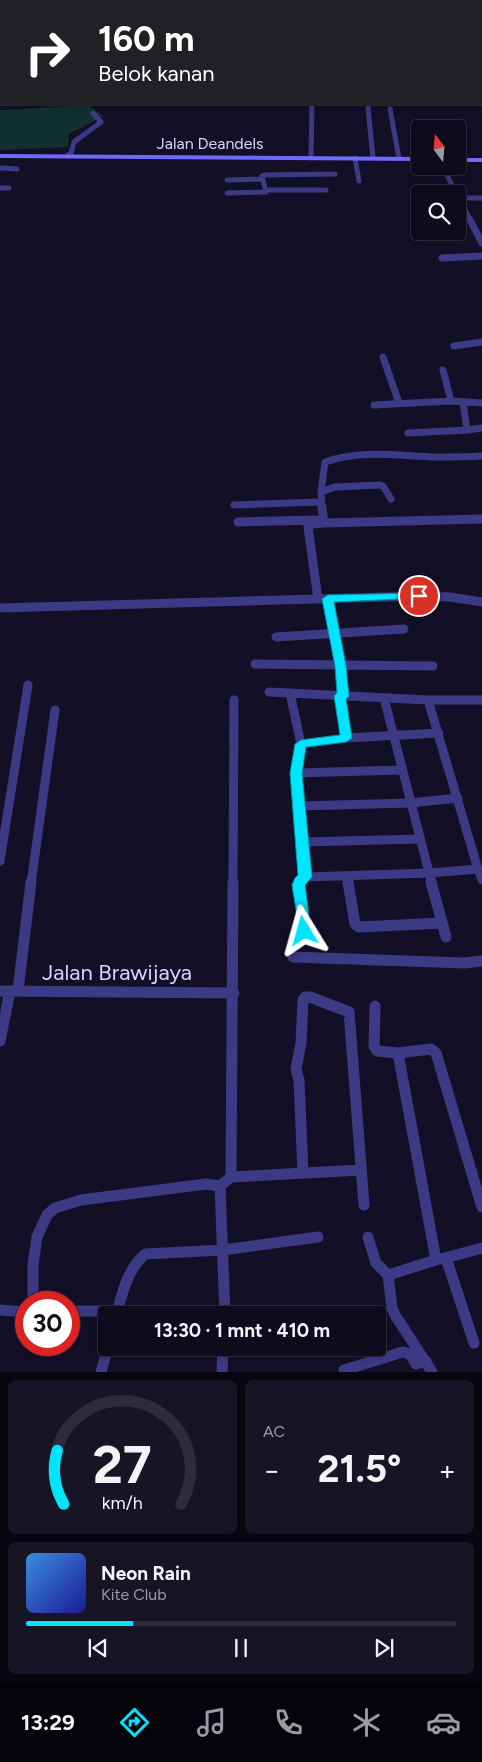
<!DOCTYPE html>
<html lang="id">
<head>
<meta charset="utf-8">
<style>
  body { margin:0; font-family:Figtree,sans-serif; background:#171425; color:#f1f3f6; height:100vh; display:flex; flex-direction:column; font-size:19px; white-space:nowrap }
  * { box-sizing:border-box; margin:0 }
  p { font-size:16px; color:#9b9ba3 }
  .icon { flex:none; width:28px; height:28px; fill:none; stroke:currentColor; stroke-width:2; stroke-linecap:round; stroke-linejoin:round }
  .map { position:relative; height:1372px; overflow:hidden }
  .side { display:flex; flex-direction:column; gap:8px; padding:8px; background:#08060f; flex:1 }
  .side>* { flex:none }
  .banner { position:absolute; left:0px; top:0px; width:482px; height:105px; box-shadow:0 2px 8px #0003,0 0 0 1px #2e2b3b; background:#202124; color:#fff; overflow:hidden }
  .needle { width:32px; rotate:344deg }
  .controls { position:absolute; left:411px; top:120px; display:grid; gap:10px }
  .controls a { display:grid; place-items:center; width:55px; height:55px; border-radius:5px; background:#0e0b1c; box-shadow:0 2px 8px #0003,0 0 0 1px #2e2b3b; font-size:25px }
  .speed { position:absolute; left:15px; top:1291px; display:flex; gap:10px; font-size:25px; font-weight:700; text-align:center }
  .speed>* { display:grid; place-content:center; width:65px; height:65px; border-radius:50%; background:#0e0b1c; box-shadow:0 2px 8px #0003,0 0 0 1px #2e2b3b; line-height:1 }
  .speed .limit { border:8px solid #d22; background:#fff; color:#111 }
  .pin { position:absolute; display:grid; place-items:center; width:42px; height:42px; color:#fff; margin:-21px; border:2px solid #fff; border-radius:50%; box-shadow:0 1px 5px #0007 }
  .me { position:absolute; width:55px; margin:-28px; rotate:352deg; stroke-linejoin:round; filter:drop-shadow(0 0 4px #0008) }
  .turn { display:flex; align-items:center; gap:18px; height:105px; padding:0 15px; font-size:22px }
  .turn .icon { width:65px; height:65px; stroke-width:2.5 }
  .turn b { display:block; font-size:35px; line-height:42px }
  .big { font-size:38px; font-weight:700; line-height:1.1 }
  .side .widget { flex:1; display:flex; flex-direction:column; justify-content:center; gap:8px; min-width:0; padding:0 18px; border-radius:8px; background:#171425 }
  .side .dial { align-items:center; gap:0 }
  .dial svg { height:130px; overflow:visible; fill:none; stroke:#2e2b3b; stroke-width:7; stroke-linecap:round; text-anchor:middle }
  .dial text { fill:#f1f3f6; stroke:none }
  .song { display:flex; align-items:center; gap:15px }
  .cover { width:60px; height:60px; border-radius:8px; background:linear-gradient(135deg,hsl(210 70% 55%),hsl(240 70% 35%)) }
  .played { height:5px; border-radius:2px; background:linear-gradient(90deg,#00e5ff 25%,#2e2b3b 25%) }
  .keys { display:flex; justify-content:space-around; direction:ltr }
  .heat { display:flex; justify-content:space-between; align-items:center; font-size:28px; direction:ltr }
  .side .tiles { flex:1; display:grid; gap:8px; grid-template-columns:1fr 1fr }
  .widget:last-child { grid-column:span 2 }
  .trip { position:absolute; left:98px; top:1306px; width:288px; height:50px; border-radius:5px; background:#0e0b1c; box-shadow:0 2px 8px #0003,0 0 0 1px #2e2b3b; font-weight:700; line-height:50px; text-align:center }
  .menu { display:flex; height:80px; justify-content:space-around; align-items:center; background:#06040b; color:#9b9ba3 }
  .menu .icon { width:35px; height:35px }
  .menu .on { color:#00e5ff }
  .menu b { font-size:22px; color:#f1f3f6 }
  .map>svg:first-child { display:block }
  .green { fill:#12302f }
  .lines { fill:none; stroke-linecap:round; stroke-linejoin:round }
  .street-far3 { stroke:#3d3a85; stroke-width:5 }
  .street-far2 { stroke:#3d3a85; stroke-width:7 }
  .street-far1 { stroke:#3d3a85; stroke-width:9 }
  .street { stroke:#3d3a85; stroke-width:11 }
  .secondary { fill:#6f6bff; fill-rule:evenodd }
  .route { fill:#00e5ff; stroke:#0095a6 }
  .labels { text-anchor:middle; stroke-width:5; stroke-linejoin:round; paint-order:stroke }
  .far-street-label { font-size:16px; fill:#d9d4ff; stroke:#130f26 }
  .near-street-label { font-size:22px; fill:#d9d4ff; stroke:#130f26 }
</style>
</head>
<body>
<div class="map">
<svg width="482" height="1372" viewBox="0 0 482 1372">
  <rect width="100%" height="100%" fill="#130f26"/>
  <path class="green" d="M88 105 104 116 69 134 68 147 0 150V110Z"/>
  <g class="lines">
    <path class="street-far3" d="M368 108 373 158
      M390 109 399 158
      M67 156 71 153 74 142 101 122 93 113
      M311 158 312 104
      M355 158 359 181
      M443 166 456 194
      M0 168 17 169
      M227 180 263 179
      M0 188H9
      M266 190H326
      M227 193 266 192 262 176 264 175 335 174
      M458 196 471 221
      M459 198H482"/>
    <path class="street-far2" d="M470 220 482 243
      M442 258 482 256
      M454 346 482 342
      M383 357 399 403
      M443 370 451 401
      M463 403 467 430 482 428
      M374 405 451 401 482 403
      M408 433 467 430
      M321 492 325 462C360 449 400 456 436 457 451 457 467 457 482 456
      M234 505 320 502
      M322 509 321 492 335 487 380 485 383 486 391 499"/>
    <path class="street-far1" d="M238 522 316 520
      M324 523 482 519
      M318 599 308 527 312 524 324 523 322 507
      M328 599 340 666 343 696
      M0 608 419 596 450 597 482 602
      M276 637 404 629
      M255 664 433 666
      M269 692 428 700 478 869
      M290 693 301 744
      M339 696 346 738
      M384 698 432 884
      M428 700H482
      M296 773 401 770
      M298 806 410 803 458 798
      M302 842 420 839
      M0 861 28 685
      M347 876 348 884
      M305 877 296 773 301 744 346 738 439 733
      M31 884 55 710
      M233 884 234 700
      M299 884 305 877 430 873 478 869 482 880"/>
    <path class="street" d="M299 882 298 885 304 931
      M348 882 355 924 359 927 442 923
      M431 882 446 937
      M293 957 464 963 482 961
      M0 991 234 993
      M18 991 31 882
      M375 1006 374 1046 377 1051 398 1053 431 1049 436 1053 482 1207
      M0 1041 10 991
      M303 1173 299 1080 296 1069 301 1043 303 1000 305 997H310L349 1012 364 1205
      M231 1177 361 1170
      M368 1237 376 1263 388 1275 392 1308 395 1315 432 1372
      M446 1258 474 1343
      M441 1259 482 1248
      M388 1275 436 1260 398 1053
      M33 1302V1265L37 1237 47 1215 55 1208 81 1200 206 1184 220 1186
      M0 1310 26 1312
      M69 1311H117
      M116 1315C123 1292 127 1270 145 1254L223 1250 318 1237
      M225 1315 220 1186 231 1177 233 882
      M344 1370 403 1352 410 1354 416 1364 426 1361
      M101 1372 108 1348
      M222 1372 223 1348"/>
    <path class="secondary" d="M0 154 420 157V161L0 158Z
      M458 158H482V162H458Z"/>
  </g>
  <path class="route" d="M419 593 424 596 423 598 334 602 346 666 349 696 346 699 352 738 346 742 306 747 302 773 312 877 305 885 311 931 309 934H300L292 885 295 878 298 875 290 773 295 744 301 740 340 735 334 696 337 693 335 666 322 599 328 595Z"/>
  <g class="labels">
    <g class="far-street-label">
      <text x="210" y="149">Jalan Deandels</text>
    </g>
    <g class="near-street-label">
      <text x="117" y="980">Jalan Brawijaya</text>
    </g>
  </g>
</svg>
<div class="controls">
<a><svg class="needle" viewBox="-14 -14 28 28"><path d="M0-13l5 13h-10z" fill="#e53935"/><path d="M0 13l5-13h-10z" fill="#9b9ba3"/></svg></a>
<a><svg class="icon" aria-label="search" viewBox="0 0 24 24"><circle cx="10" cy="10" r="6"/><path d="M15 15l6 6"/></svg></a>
</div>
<div class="speed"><div class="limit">30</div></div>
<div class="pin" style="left:419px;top:596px;background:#d93025"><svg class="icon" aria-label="arrive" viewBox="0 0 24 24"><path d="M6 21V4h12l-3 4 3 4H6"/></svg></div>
<svg class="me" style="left:304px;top:931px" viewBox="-20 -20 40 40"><path d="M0-17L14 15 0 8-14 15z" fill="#00e5ff" stroke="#fff" stroke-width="4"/></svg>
<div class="trip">13:30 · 1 mnt · 410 m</div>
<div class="banner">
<div class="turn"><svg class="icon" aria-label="right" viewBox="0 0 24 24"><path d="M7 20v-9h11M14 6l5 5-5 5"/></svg><div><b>160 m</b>Belok kanan</div></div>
</div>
</div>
<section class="side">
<div class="tiles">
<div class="widget dial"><svg viewBox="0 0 100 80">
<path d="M14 69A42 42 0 1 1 86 69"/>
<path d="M14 69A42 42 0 0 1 10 36" stroke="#00e5ff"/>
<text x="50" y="56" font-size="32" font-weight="700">27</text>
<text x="50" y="72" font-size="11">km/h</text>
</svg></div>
<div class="widget"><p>AC</p>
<div class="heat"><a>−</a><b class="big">21.5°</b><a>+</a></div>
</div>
<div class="widget">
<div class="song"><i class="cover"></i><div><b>Neon Rain</b><p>Kite Club</p></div></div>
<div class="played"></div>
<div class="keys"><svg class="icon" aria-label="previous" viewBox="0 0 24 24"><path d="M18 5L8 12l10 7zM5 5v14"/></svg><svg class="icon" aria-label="pause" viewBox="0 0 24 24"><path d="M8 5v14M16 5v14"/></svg><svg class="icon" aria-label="next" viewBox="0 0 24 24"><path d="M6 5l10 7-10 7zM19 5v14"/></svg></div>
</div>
</div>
</section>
<nav class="menu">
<b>13:29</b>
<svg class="icon on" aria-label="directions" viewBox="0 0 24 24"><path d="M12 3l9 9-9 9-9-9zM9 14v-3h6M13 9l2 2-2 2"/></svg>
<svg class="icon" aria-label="music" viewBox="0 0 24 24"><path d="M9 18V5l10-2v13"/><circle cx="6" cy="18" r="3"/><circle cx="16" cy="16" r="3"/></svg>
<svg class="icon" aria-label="phone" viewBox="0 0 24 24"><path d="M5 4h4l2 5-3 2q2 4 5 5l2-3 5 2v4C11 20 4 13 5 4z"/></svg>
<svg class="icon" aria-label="climate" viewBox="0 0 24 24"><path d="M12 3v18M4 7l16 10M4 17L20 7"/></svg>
<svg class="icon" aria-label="car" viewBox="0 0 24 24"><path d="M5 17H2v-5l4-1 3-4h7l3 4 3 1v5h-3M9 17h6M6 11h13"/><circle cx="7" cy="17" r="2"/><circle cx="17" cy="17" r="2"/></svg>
</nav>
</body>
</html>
